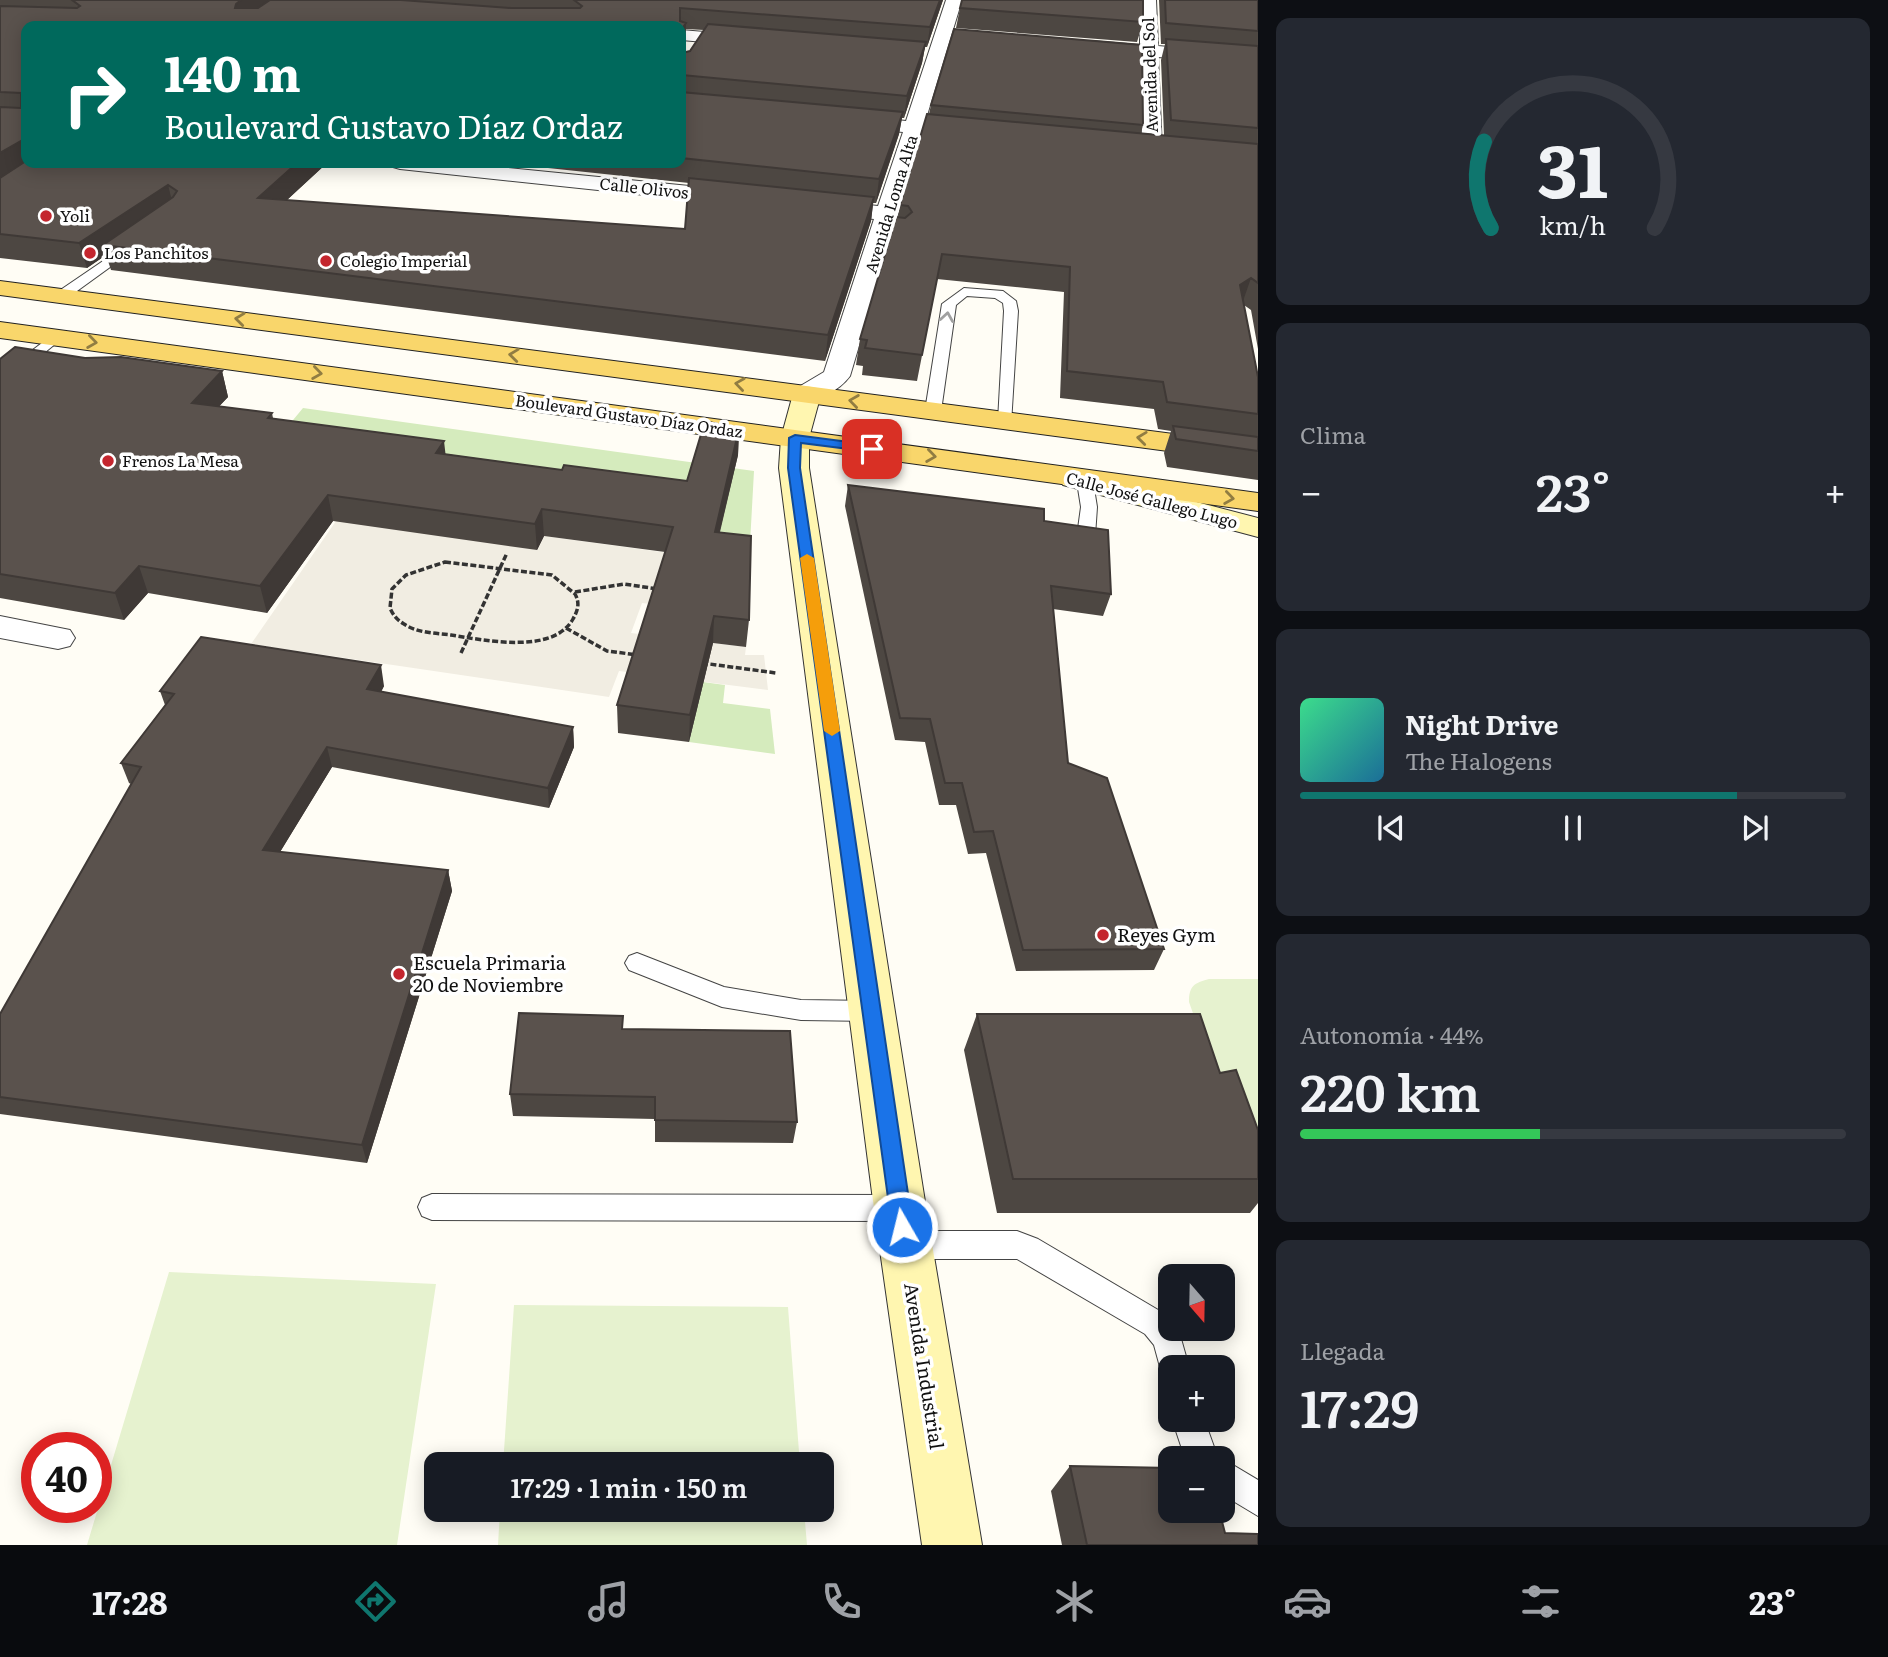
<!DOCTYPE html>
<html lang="es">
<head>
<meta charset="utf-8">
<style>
  body { margin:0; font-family:Literata,serif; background:#242831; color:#f1f3f6; height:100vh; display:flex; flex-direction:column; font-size:26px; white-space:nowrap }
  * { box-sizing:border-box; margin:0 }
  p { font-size:23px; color:#9ea1a6 }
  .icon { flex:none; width:38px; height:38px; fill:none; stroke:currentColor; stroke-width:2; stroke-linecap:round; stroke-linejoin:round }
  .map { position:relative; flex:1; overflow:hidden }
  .side { display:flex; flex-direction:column; gap:18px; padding:18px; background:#0d0f14; width:630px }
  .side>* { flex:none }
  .hud { position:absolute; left:21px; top:21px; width:665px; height:147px; border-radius:14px; box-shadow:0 4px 18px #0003; background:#00695c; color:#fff; overflow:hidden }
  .needle { width:46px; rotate:160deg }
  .tools { position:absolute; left:1158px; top:1264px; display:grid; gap:14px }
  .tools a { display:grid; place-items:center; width:77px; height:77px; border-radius:14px; background:#171b24; box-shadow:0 4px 18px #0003; font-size:35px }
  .speed { position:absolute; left:21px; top:1432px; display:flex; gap:14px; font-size:35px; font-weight:700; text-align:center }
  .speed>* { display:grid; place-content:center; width:91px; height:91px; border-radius:50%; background:#171b24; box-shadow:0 4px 18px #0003; line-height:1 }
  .speed .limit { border:10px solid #d22; background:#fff; color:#111 }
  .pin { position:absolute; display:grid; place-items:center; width:60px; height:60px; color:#fff; margin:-30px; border-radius:14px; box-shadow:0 4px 10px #0006 }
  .me { position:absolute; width:77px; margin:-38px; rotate:352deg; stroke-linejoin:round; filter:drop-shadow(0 0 5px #0008) }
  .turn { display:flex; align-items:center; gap:24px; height:147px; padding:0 28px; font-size:32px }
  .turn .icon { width:91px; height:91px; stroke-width:2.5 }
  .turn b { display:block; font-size:49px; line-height:60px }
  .big { font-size:52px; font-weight:600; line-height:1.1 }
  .side .card { flex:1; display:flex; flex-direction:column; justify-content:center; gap:10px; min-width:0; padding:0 24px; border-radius:14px; background:#242831 }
  .side .dial { align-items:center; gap:0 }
  .dial svg { height:182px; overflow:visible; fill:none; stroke:#363941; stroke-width:7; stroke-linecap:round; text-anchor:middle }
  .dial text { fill:#f1f3f6; stroke:none }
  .song { display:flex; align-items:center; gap:21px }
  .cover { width:84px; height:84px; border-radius:10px; background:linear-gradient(135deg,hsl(150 70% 55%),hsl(200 70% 35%)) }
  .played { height:7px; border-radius:4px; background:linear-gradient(90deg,#0f766e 80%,#363941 80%) }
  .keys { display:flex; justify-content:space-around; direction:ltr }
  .heat { display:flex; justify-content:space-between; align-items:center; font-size:38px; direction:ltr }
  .charge { height:10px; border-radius:5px; background:linear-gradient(90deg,#34c759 44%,#363941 0) }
  .trip { position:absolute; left:424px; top:1452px; width:410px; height:70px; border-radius:14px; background:#171b24; box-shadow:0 4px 18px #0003; font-weight:600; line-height:70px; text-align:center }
  .menu { display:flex; height:112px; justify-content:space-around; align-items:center; background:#090b0e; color:#9ea1a6 }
  .menu .icon { width:49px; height:49px }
  .menu .active { color:#0f766e }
  .menu b { font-size:32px; color:#f1f3f6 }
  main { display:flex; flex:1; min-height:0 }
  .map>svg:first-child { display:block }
  .green { fill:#d5ebbd }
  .pitch { fill:#e6f2cf }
  .plaza { fill:#f1ede2 }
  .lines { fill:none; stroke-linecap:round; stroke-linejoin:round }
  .lane-casing { stroke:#444; stroke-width:2 }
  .street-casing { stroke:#444; stroke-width:2 }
  .secondary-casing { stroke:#333; stroke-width:2 }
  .primary-casing { stroke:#222; stroke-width:2 }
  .path { stroke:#333; stroke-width:3.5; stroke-dasharray:6 2.5; stroke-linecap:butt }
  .lane { fill:#fff; fill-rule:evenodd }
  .street { fill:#fff; fill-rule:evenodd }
  .secondary { fill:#fff6b0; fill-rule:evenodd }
  .primary { fill:#f9d66b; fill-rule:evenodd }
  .wall { fill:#4d4742; fill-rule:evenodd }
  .shaded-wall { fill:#3f3936 }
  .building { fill:#5a524d; stroke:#3f3936; stroke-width:2 }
  .oneway { stroke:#a0a0a0 }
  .oneway2 { stroke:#917d42 }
  .route { fill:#1a73e8; stroke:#114b97; stroke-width:2 }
  .slow { fill:#f59e0b }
  .poi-dot { fill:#c4262e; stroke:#fff; stroke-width:2.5 }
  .labels { text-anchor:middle; stroke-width:7; stroke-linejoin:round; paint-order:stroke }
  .far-street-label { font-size:16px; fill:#111; stroke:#fff }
  .far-poi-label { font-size:16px; fill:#111; stroke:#fff; text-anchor:start }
  .poi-label { font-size:19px; fill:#111; stroke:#fff; text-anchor:start }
  .street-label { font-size:19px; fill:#111; stroke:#fff }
</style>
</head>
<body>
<main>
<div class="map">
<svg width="1258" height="1545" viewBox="0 0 1258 1545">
  <rect width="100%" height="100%" fill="#fffdf5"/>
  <path class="green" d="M303 408 754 471 749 562 274 443Z
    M703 682 725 685 723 703 770 709 775 754 689 742Z"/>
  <path class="pitch" d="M1209 979H1258V1197L1189 1002C1189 986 1194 983 1209 979Z
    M169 1272 436 1284 397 1545H87Z
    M514 1305 788 1307 800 1465H503Z
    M500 1510H804L807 1545H498Z"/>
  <path class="plaza" d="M345 508 537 550 544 536 676 554 658 605 642 603 631 633 746 647 745 655H764L768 690 619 671 609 697 251 644Z"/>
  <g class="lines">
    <g class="lane-casing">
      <path id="lane" d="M131 242 135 243V249L66 299H56V293Z
        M964 288 1003 291 1016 301 1018 311 1011 424H1001L998 421 1004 311 1003 303 995 298 967 296 956 305 941 411 933 416 925 411 942 304Z
        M55 333 62 337 60 340 5 385 0 386V375Z
        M1085 477 1093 482 1097 507 1095 536 1086 541 1077 536 1081 507 1077 482Z
        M637 953 724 987 801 1000 872 1001 881 1004 884 1011 881 1018 872 1021 801 1020 722 1007 629 970 625 963 629 956Z
        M432 1194 900 1195 910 1199 914 1208 910 1217 900 1221 432 1220 422 1216 418 1207 422 1198Z
        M905 1231H1017L1038 1239 1165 1314 1171 1319V1328H1178L1189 1367H1171V1381L1163 1378 1154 1345 1145 1334 1017 1259H905L895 1255 891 1245 895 1235Z
        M1172 1419H1204L1218 1458H1185Z
        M1223 1459 1258 1480V1516L1223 1495Z"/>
    </g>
    <g class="street-casing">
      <path id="street" d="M946 0H962L925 122 974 127 981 129 984 133 981 137 974 139 922 134 850 376C839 391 815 404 797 400L793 394 797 388 824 372 874 219 821 214 813 212 810 207 813 202 821 200 878 206 903 132 849 127 842 125 839 121 842 117 849 115 906 121Z
        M1140 0H1156L1158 46 1258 55V65L1158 57 1162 150 1159 154H1145L1142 150 1141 55 1091 51 1082 46 1091 41 1140 45Z
        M681 30 752 36 761 41 752 46 681 40Z
        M390 163H459L740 191 748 193 751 198 748 203 740 205 400 169 393 167Z
        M0 616 70 630 75 638 70 646 58 649 0 638Z"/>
    </g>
    <g class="secondary-casing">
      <path id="secondary" d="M807 386 817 388 821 394 809 438V468L926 1208 982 1545H922L874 1208 779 468 781 438 793 394 797 388Z
        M1074 470 1258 518V537L1063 485 1059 479 1063 473Z"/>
    </g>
    <g class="primary-casing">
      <path id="primary" d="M0 281 1258 445V463L0 295Z
        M0 322 1258 493V511L0 338Z"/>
    </g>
    <path class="path" d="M445 562 552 575 575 594C580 603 578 610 573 619 553 655 484 640 451 635 435 633 417 633 404 624 397 620 393 615 390 608L392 589 406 575Z
      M575 592 624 584 658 589
      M566 628 607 651 638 655
      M461 653 507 553
      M702 663 776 673"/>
    <use href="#lane" class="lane"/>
    <use href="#street" class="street"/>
    <use href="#secondary" class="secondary"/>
    <use href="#primary" class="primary"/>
  </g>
  <path class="wall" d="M0 0H943L927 47H925L922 63 904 118H902L899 134 876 203H873L871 221 825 361 111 270 106 255 87 268 0 258ZM26 26 685 43 686 29 704 30 690 51 682 53 681 52V163H502L689 183 685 229 287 200 327 163H26Z
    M1159 0H1258V349L1251 310 1244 305 1258 377V480L1167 467 1164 453 1171 431 1158 429 1154 409 1060 398 1064 292 937 279 917 381 862 375 863 366 856 365 860 339 898 217 900 205 929 114 931 105 1143 125 1141 133 1164 135 1161 60 1165 44H1161Z
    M960 8 1143 22 1137 42 956 28Z
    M85 358 222 371 228 397 219 406 272 413 273 418 446 454 562 470 687 481 739 429 738 455 720 532 749 620 746 647 713 643 689 742 618 733 617 705 665 552 544 536 537 550 333 521 267 613 148 593 124 620 0 598V359Z
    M848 485 1044 521 1111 594 1103 616 1053 609 1068 763 1164 949 1154 970 1016 971 986 853 968 854 956 805H939L925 742 895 740 845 506Z
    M384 686 381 692 573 727 574 747 549 808 332 767 280 852 448 870 452 891 367 1163 0 1114V1014L131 784 129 783 121 763 165 705 160 691Z
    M977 1014 1220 1073 1258 1130V1203L1250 1213H997L964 1050Z
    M623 1016V1029L797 1122 793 1143 655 1142V1119L513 1116 510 1094Z
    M1070 1466 1225 1533 1258 1545H1062L1051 1491Z"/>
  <path class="shaded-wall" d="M241 0H272L239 24 235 8 236 4Z
    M940 0H943L927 47 930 27Z
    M686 23 685 43 681 50V30Z
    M926 42 922 63 904 118 907 96Z
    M903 112 899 134 876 203 879 179Z
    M25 138 26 141V163L0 182V153Z
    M297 163H327L263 222 258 198Z
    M168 185 174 209 103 245 106 255 87 268 79 243Z
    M874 197 871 221 825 361 828 335Z
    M1251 278 1242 304 1240 285Z
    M222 371 228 397 199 428 192 403Z
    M739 429 738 455 713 559 715 532Z
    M444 441 447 467 436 453Z
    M328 495 333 521 267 613 260 586Z
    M542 509 544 536 537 550 535 524Z
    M139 566 148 593 124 620 115 593Z
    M714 616 713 643 689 742 690 715Z
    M381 665 384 686 371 710 367 689Z
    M573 727 574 747 549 808 548 788Z
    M327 747 332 767 269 870 263 850Z
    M448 870 452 891 367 1163 362 1145Z"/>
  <path class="building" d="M72 0H241L236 4 235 8H258L270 0H401L511 8H580L582 6 574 0H940L930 27 680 8V21L686 23 681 30V26H26V138L0 153V107L21 108V93L0 92V6L77 8 80 6Z
    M962 0H1143V22L960 8Z
    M1165 0H1258V31L1166 23Z
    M708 24 926 42 907 96 682 75 681 76V52L682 53 690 51Z
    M954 29 1142 45 1143 125 931 105Z
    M1166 39 1258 46V128L1171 120Z
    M681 88V92L903 112 879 179 681 158Z
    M927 114 1258 144V283L1251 278 1240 285 1258 377V414L1167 402 1163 382 1067 371 1070 267 942 254 922 355 865 348 867 340 860 339 896 217 905 218 912 212 908 206 900 205Z
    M26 161V163H297L258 198 685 229 689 178 874 197 828 335 103 245 173 197 177 191 168 185 79 243 0 234V178Z
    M15 347 85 358 121 357 222 371 192 403 272 413 268 418 444 441 436 453 562 470 564 465 687 481 705 421 739 429 715 532 751 536 749 620 714 616 690 715 617 705 673 527 542 509 535 524 328 495 260 586 139 566 115 593 0 574V359Z
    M1173 426 1258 437V451L1176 439Z
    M848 485 1044 509V521L1108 530 1111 594 1051 586 1068 763 1107 778 1164 949 1023 950 993 831 974 832 962 783H945L930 719 900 718Z
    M201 637 381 665 367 689 573 727 548 788 327 747 263 850 448 870 362 1145 0 1097V1014L141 767 121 763 174 694 160 691Z
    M519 1013 623 1016 622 1029 790 1031 797 1122 655 1120V1097L510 1094Z
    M977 1014H1200L1220 1073 1236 1070 1258 1130V1179H1013Z
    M1070 1466 1171 1468V1510H1219L1225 1533 1258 1534V1545H1087Z"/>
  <defs><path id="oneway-chevron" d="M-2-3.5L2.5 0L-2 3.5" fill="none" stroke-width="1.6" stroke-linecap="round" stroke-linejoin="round" transform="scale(1.75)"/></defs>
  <use class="oneway" href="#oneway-chevron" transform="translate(947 317) rotate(-81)"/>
  <g class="oneway2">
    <use href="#oneway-chevron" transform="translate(240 319) rotate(-173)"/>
    <use href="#oneway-chevron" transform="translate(92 342) rotate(8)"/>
    <use href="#oneway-chevron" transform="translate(514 355) rotate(-173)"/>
    <use href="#oneway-chevron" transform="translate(317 373) rotate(8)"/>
    <use href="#oneway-chevron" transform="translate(740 384) rotate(-172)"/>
    <use href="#oneway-chevron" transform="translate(854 401) rotate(-172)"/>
    <use href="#oneway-chevron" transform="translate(1142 438) rotate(-173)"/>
    <use href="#oneway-chevron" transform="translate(931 456) rotate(8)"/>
    <use href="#oneway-chevron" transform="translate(1229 498) rotate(8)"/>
  </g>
  <path class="route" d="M795 435 872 445 878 449 872 452 801 443 800 468 913 1227 910 1234 902 1237 895 1234 892 1227 788 468 789 438Z"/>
  <path class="slow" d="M807 554 814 558 840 731 832 736 824 731 800 558Z"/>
  <g class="poi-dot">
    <circle cx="46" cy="216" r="7"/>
    <circle cx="90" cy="253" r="7"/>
    <circle cx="326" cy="261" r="7"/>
    <circle cx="108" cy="461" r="7"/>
    <circle cx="1103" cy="935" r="7"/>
    <circle cx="399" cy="974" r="7"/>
  </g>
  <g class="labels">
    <g class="far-street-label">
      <text transform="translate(1150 75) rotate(-92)" y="6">Avenida del Sol</text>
      <text transform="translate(644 188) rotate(6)" y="6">Calle Olivos</text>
      <text transform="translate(891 204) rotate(-73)" y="6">Avenida Loma Alta</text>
      <text transform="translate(629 416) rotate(8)" y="6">Boulevard Gustavo Díaz Ordaz</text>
      <text transform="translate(1152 500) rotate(15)" y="6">Calle José Gallego Lugo</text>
    </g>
    <g class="far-poi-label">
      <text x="60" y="222">Yoli</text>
      <text x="104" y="259">Los Panchitos</text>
      <text x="340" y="267">Colegio Imperial</text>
      <text x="122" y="467">Frenos La Mesa</text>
    </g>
    <g class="poi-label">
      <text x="1117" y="942">Reyes Gym</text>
      <text x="413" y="970">Escuela Primaria<tspan x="413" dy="22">20 de Noviembre</tspan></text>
    </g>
    <g class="street-label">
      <text transform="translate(924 1366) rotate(81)" y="7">Avenida Industrial</text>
    </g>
  </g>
</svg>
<div class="tools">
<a><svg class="needle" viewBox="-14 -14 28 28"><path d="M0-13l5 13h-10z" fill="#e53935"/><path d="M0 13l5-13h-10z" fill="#9ea1a6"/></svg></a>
<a>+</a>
<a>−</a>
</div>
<div class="speed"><div class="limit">40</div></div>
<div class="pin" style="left:872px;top:449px;background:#d93025"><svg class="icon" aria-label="arrive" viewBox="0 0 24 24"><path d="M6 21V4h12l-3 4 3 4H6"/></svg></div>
<svg class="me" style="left:902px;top:1227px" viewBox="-20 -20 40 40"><circle r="17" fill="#1a73e8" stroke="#fff" stroke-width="3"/><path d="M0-11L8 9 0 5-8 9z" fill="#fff"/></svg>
<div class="trip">17:29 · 1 min · 150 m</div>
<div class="hud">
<div class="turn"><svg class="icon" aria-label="right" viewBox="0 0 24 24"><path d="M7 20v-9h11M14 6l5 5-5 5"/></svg><div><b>140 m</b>Boulevard Gustavo Díaz Ordaz</div></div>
</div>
</div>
<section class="side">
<div class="card dial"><svg viewBox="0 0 100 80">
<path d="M14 69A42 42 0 1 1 86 69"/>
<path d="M14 69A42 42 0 0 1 11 31" stroke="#0f766e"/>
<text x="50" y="56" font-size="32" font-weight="700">31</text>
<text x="50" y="72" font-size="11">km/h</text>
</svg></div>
<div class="card"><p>Clima</p>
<div class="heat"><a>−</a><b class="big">23°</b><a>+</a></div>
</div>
<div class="card">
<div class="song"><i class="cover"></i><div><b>Night Drive</b><p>The Halogens</p></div></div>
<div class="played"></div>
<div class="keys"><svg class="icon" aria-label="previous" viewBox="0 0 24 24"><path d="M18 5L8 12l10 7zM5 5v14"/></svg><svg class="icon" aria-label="pause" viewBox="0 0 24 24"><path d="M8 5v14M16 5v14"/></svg><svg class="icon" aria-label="next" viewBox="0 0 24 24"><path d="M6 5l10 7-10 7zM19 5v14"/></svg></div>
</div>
<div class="card"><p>Autonomía · 44%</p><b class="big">220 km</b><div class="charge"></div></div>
<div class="card"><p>Llegada</p><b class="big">17:29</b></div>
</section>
</main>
<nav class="menu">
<b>17:28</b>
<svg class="icon active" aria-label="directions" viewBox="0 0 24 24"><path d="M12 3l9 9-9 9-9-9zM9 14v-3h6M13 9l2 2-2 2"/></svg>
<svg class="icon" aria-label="music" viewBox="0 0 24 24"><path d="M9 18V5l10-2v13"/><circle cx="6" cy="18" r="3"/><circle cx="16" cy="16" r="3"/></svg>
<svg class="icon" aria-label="phone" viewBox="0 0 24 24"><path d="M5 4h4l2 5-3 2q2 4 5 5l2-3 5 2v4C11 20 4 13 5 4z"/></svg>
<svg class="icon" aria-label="climate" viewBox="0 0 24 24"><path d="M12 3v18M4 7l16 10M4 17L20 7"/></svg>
<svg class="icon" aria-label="car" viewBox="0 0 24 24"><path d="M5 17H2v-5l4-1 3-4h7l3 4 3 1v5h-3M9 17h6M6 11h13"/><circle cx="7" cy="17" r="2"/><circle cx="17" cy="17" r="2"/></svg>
<svg class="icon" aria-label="filters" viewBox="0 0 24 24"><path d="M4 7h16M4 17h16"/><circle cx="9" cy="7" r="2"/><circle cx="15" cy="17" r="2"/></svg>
<b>23°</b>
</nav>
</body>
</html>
